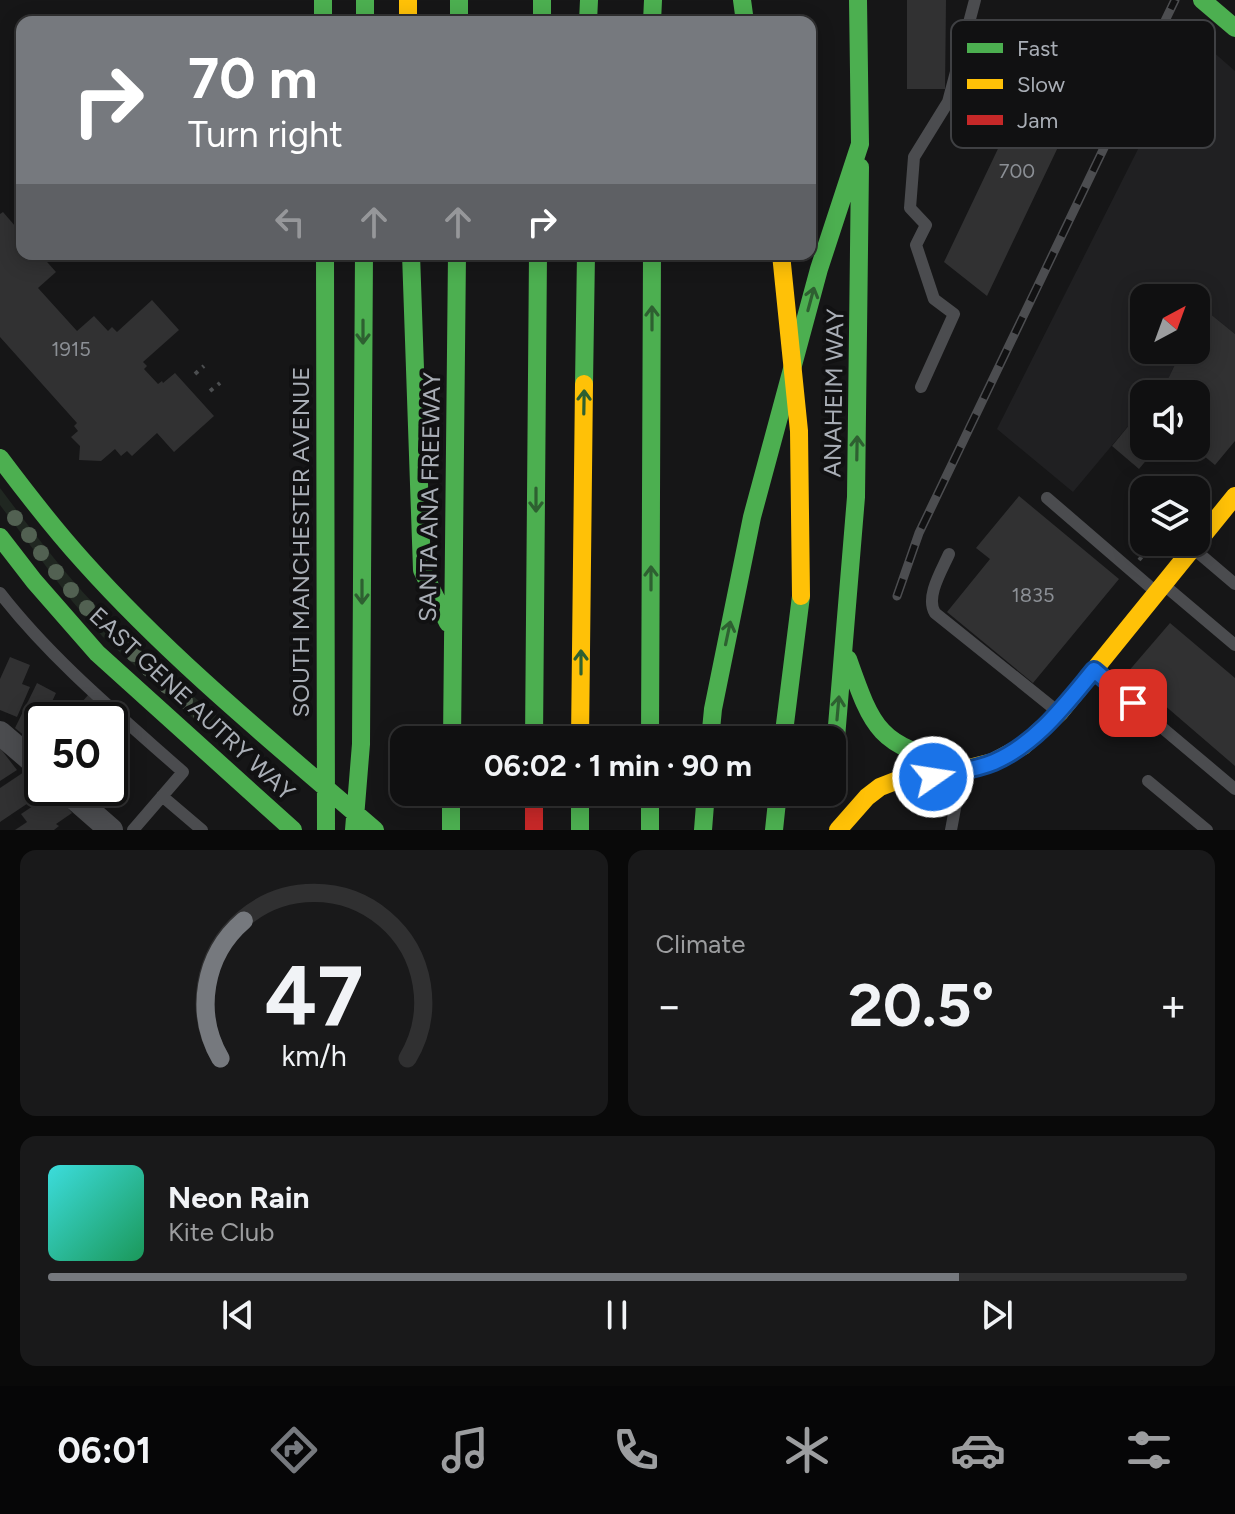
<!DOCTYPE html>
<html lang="en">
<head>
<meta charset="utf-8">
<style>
  body { margin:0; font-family:Figtree,sans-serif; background:#19191a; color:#f1f3f6; height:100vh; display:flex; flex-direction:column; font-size:30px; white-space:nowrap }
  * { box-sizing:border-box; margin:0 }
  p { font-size:26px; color:#9c9d9f }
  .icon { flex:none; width:44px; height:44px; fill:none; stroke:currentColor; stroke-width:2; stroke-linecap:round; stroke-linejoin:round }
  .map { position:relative; height:830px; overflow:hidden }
  .side { display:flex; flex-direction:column; gap:20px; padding:20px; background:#090909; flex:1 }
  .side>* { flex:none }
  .guide { position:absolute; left:16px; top:16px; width:800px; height:244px; border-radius:16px; box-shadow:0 4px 20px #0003,0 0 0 2px #303031; background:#76797e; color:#fff; overflow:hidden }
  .needle { width:52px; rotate:41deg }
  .fabs { position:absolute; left:1130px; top:284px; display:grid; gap:16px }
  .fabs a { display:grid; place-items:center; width:80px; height:80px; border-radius:16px; background:#101011; box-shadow:0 4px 20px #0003,0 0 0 2px #303031; font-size:40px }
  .speed { position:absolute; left:24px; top:702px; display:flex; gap:16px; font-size:40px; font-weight:700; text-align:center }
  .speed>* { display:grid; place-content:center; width:104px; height:104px; border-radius:50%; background:#101011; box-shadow:0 4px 20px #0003,0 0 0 2px #303031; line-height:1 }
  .speed .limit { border:4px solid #111; border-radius:12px; background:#fff; color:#111 }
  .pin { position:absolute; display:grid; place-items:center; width:68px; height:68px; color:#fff; margin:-34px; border-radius:16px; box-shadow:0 4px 12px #0006 }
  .me { position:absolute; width:88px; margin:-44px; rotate:77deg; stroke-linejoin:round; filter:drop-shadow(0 0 6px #0008) }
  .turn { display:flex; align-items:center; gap:28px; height:168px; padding:0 40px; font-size:36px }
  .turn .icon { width:104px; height:104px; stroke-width:2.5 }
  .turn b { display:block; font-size:56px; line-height:68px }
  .lanes { display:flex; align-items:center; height:76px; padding:0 40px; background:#0003; justify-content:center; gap:40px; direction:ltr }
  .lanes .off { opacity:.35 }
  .big { font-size:60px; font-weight:700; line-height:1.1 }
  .side .card { flex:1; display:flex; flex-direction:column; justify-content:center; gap:12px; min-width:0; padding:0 28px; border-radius:16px; background:#19191a }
  .side .dial { align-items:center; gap:0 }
  .dial svg { height:208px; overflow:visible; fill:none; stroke:#303031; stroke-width:7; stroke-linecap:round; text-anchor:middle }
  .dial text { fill:#f1f3f6; stroke:none }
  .song { display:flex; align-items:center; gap:24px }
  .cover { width:96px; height:96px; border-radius:12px; background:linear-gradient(135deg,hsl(180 70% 55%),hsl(150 70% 35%)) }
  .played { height:8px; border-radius:4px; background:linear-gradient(90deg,#76797e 80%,#303031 80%) }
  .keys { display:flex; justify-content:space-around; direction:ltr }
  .heat { display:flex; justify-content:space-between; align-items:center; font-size:44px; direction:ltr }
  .side .tiles { flex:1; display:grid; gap:20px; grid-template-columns:1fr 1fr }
  .card:last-child { grid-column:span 2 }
  .trip { position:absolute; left:390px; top:726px; width:456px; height:80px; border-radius:16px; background:#101011; box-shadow:0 4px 20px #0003,0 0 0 2px #303031; font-weight:700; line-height:80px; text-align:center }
  .tabs { display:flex; height:128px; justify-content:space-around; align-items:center; background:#060607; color:#9c9d9f }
  .tabs .icon { width:56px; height:56px }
  .tabs .current { color:#76797e }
  .tabs b { font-size:36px; color:#f1f3f6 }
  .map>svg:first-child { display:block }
  .built { fill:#202022 }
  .green { fill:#202721 }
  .building { fill:#313132 }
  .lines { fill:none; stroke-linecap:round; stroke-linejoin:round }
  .path { stroke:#4c4e50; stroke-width:4; stroke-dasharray:4 6; stroke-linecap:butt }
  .lane { stroke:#4b4c4f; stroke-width:12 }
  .street { stroke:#4b4c4f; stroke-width:24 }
  .fast { stroke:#4caf50; stroke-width:18 }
  .slow { stroke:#ffc107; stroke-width:18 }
  .jam { stroke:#c62828; stroke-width:18 }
  .rail-casing { stroke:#4c4d50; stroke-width:9 }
  .rail { stroke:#111112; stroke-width:6; stroke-dasharray:18; stroke-linecap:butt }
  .tree { fill:#526152 }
  .oneway { stroke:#2e6031 }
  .route-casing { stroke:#114b97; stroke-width:20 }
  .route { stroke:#1a73e8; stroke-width:14 }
  .labels { text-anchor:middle; stroke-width:8; stroke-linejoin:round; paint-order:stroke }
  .number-label { font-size:20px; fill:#8b8f95 }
  .street-label { font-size:24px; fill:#a9aeb6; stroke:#111112 }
  .key { fill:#111112; stroke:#3f4043; stroke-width:2 }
  .key-label { font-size:22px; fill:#a9aeb6 }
</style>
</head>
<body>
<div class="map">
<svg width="1235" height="830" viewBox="0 0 1235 830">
  <rect width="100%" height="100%" fill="#161617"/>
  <path class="built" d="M1195 36 1235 71V334L1203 308 1196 321V298H1144V350H1182L1169 377 1155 394H1144V407L1073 492 997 429Z"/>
  <path class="green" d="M0 488C30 528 60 568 93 603 143 656 200 701 254 748L204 728 102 636 72 601 0 505Z"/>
  <path class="building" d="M907 0H946L945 89H907Z
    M177 16H209V22H177Z
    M1047 46 1065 55 1060 66 1090 80 987 296 944 262Z
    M3 212 22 234V254H40L56 272 38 288 77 331 94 316 108 331 112 327 117 332 152 300 179 330 143 362 147 366 144 369 158 384 162 381 163 383 175 373 214 416 174 452 157 433 132 456 127 451 121 456 115 449 101 461 79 460 80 446 71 437 78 431 74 426 77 423 0 337V214Z
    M113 254H137V261H113Z
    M145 254H176V262L152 261V257H145Z
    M1203 308 1235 334V441L1215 465 1192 446H1196V394H1155L1169 377 1182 350H1196V321Z
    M1144 407V446H1158L1139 469 1112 446Z
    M1019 496 1119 579 1033 683 947 612 990 559 976 548Z
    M1170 623 1235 678V766L1127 673Z
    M10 657 30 665 22 684 30 687 17 717 0 710V679Z
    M37 683 56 693 49 708 58 712 54 720H42V739L35 736 32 742 15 728Z
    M89 694 112 715 107 720H66Z
    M0 748 17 770 0 781Z
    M27 770 32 778 34 777 43 793 0 822V788Z
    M54 792 72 813 56 824 59 826 54 830H15L27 822 21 814Z"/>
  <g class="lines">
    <path class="path" d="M195 374 204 366
      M210 391 220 383
      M1139 560 1146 552 1148 554"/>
    <path class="lane" d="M921 387 954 314 934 299 916 245 926 225 910 208 914 157 948 102 975 0
      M1047 498 1156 592
      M1195 550 1235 584
      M949 554C942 570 925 597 935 613L1057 711
      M1164 585 1235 645
      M0 593C52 660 120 716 183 772L133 830
      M1096 672 1235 789
      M1148 781 1207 830
      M162 796 202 830
      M951 830 956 803V775"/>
    <path class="street" d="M0 733 42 769
      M63 788 111 830"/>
    <path class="fast" d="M323 0V22
      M365 0V22
      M459 0V22
      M542 0V22
      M742 0 745 22
      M858 0 860 144
      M1202 0 1235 28
      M588 22 589 0
      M652 22 653 0
      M325 254 326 830
      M411 254 422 570 448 623
      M584 384 586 254
      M0 458C27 494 54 529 84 562 172 660 275 744 375 830
      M0 537 34 581 97 653 293 830
      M848 659C873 730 879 746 955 763
      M452 740 457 254
      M534 740 538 254
      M650 740 652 254
      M710 740 713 709 752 517 819 269 860 144
      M783 740 801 596
      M832 786 856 497 860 167
      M451 792V830
      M580 792V830
      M650 792V830
      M354 830 361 744 364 254
      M703 830 706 792
      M774 830 778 792"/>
    <path class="slow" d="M408 0V22
      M781 254 799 431 801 596
      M580 740 584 384
      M838 830 867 797 880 787 898 780 933 777 993 762 1023 746 1060 712 1235 496"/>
    <path class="jam" d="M534 792V830"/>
    <g class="rail-casing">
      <path id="rail" d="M897 596 919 533 1175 0"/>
    </g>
    <use href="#rail" class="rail"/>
  </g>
  <g class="tree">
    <circle cx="15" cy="518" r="8"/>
    <circle cx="29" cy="535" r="8"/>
    <circle cx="41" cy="553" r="8"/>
    <circle cx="56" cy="572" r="8"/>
    <circle cx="71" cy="590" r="8"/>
    <circle cx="87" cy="608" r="8"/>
    <circle cx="102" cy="624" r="8"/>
    <circle cx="119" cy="639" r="8"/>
    <circle cx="134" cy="654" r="8"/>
    <circle cx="149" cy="669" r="8"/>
    <circle cx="167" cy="686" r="8"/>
    <circle cx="185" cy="701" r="8"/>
    <circle cx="201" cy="715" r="8"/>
  </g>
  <defs><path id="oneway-shaft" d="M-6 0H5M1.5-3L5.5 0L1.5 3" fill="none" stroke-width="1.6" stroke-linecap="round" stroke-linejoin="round" transform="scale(2)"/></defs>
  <g class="oneway">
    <use href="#oneway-shaft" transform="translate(811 299) rotate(-75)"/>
    <use href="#oneway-shaft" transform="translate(652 318) rotate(-90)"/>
    <use href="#oneway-shaft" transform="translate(363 332) rotate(90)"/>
    <use href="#oneway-shaft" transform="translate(584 402) rotate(-89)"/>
    <use href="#oneway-shaft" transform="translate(857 448) rotate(-89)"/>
    <use href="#oneway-shaft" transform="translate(536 500) rotate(90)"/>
    <use href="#oneway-shaft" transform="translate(651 578) rotate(-90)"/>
    <use href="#oneway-shaft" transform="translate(362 592) rotate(90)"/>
    <use href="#oneway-shaft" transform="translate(728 633) rotate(-78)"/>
    <use href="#oneway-shaft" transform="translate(581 662) rotate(-90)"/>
    <use href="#oneway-shaft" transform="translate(838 708) rotate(-85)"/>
  </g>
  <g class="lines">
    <g class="route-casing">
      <path id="route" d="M933 777C953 772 975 770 994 762 1037 743 1065 705 1094 670L1133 703"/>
    </g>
    <use href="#route" class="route"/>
  </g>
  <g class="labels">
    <g class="number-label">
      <text x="1017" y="178">700</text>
      <text x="71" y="356">1915</text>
      <text x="1033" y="602">1835</text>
    </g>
    <g class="street-label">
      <text transform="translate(834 393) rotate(-89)" y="8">ANAHEIM WAY</text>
      <text transform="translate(430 497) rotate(-89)" y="8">SANTA ANA FREEWAY</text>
      <text transform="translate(301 542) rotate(-90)" y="8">SOUTH MANCHESTER AVENUE</text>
      <text transform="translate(192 704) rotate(43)" y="8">EAST GENE AUTRY WAY</text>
    </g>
  </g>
  <rect x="951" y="20" width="264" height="128" rx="12" class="key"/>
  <rect x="967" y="43" width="36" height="10" fill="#4caf50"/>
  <rect x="967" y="79" width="36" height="10" fill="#ffc107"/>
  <rect x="967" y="115" width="36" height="10" fill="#c62828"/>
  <g class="key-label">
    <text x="1017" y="56">Fast</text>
    <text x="1017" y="92">Slow</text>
    <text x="1017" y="128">Jam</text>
  </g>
</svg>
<div class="fabs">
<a><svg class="needle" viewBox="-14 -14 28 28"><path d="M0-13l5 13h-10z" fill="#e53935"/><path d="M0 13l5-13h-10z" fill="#9c9d9f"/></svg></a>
<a><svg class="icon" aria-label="sound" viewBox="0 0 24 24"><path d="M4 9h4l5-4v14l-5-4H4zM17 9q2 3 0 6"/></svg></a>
<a><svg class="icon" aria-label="layers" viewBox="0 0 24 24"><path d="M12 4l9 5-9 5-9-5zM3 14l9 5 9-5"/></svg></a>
</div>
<div class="speed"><div class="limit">50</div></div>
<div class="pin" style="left:1133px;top:703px;background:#d93025"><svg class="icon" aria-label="arrive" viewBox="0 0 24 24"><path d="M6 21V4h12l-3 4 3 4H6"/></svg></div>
<svg class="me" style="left:933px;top:777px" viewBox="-20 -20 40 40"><circle r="17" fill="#1a73e8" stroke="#fff" stroke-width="3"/><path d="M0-11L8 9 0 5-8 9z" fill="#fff"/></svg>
<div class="trip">06:02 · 1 min · 90 m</div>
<div class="guide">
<div class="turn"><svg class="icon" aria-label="right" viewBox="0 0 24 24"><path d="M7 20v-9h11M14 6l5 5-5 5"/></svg><div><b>70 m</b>Turn right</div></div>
<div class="lanes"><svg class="icon off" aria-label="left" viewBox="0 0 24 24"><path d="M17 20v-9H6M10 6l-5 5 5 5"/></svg><svg class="icon off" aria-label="ahead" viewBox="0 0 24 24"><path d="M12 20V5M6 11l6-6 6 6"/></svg><svg class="icon off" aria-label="ahead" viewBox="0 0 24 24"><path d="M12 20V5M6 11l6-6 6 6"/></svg><svg class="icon" aria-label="right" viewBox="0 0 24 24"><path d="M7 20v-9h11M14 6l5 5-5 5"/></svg></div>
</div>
</div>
<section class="side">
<div class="tiles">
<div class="card dial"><svg viewBox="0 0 100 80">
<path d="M14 69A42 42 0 1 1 86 69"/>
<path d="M14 69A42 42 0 0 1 23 16" stroke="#76797e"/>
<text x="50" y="56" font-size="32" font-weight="700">47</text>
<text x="50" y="72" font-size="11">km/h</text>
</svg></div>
<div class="card"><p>Climate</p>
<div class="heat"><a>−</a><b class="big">20.5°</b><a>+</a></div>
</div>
<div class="card">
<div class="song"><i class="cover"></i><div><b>Neon Rain</b><p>Kite Club</p></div></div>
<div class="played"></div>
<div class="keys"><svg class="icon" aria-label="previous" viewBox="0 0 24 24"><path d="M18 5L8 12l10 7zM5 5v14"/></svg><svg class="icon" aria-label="pause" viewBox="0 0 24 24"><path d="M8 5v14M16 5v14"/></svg><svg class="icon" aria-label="next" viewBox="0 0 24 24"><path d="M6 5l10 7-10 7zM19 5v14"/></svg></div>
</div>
</div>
</section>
<nav class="tabs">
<b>06:01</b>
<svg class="icon current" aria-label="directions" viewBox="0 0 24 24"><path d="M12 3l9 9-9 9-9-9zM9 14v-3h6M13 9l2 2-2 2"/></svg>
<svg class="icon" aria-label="music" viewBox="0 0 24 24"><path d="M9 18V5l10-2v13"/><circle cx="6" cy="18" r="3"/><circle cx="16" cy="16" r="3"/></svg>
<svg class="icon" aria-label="phone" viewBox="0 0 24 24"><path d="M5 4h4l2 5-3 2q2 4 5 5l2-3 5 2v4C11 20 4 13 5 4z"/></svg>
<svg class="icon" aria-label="climate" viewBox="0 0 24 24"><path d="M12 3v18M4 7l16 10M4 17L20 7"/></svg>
<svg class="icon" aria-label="car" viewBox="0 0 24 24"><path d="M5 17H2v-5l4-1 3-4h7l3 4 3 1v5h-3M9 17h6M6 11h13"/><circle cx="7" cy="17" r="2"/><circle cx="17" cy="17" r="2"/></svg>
<svg class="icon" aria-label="filters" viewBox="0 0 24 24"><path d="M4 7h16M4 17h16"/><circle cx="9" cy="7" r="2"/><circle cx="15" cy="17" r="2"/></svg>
</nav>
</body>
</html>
